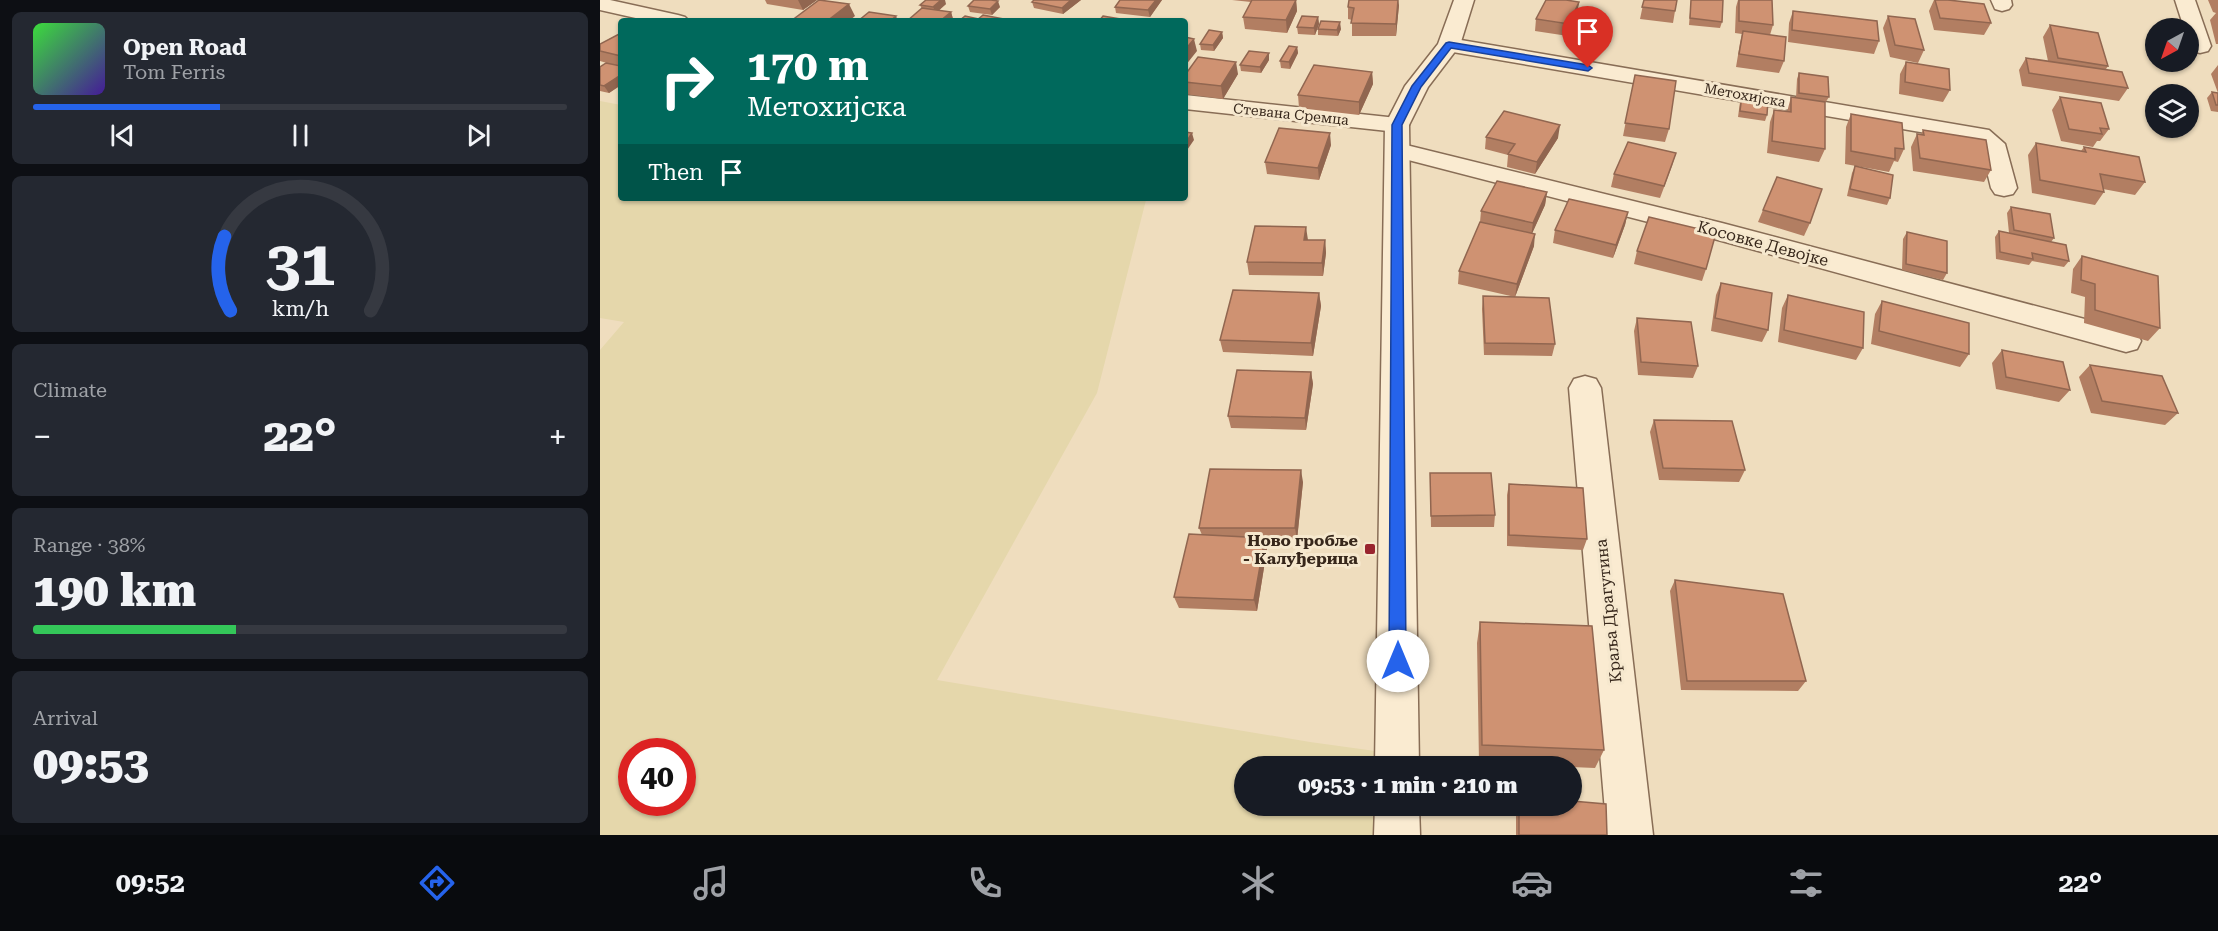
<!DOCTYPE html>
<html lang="en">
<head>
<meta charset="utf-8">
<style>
  body { margin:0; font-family:"Roboto Serif",serif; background:#242831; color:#f1f3f6; height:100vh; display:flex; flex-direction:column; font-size:22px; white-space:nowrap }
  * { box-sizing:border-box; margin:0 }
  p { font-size:20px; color:#9ea1a6 }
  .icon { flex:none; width:33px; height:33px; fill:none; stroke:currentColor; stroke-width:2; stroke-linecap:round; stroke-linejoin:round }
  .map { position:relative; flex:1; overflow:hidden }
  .panel { display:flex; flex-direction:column; gap:12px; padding:12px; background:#0d0f14; width:600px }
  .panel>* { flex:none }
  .top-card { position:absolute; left:18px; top:18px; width:570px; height:183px; border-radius:6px; box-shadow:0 2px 4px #0004; background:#00695c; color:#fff; overflow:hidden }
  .needle { width:39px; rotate:220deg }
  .tools { position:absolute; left:1545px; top:18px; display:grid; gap:12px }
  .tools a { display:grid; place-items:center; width:54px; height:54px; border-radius:50%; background:#171b24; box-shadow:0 2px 4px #0004; font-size:30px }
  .speed { position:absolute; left:18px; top:738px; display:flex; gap:12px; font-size:30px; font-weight:700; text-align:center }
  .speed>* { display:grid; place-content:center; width:78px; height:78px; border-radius:50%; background:#171b24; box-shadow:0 2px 4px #0004; line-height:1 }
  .speed .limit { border:9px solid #d22; background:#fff; color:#111 }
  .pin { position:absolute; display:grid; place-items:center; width:51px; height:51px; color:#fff; margin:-62px -26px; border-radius:50% 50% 50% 0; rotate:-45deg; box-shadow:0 0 6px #0007 }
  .pin .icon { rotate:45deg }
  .me { position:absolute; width:66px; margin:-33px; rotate:0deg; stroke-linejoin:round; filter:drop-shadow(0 0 4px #0008) }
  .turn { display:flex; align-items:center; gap:21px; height:126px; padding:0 30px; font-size:27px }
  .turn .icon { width:78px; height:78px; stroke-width:2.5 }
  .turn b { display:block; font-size:42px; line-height:51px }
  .then { display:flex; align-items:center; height:57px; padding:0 30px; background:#0003; gap:12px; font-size:22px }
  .big { font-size:45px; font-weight:800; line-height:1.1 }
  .panel .widget { flex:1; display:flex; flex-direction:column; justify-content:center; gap:9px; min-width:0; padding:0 21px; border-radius:9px; background:#242831 }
  .panel .dial { align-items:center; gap:0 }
  .dial svg { height:156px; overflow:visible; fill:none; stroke:#363941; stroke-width:7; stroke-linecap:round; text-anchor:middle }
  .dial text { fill:#f1f3f6; stroke:none }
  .song { display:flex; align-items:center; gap:18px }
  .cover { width:72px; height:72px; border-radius:9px; background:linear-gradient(135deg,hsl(120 70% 55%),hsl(260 70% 35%)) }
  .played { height:6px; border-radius:3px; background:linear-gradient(90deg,#2563eb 35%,#363941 35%) }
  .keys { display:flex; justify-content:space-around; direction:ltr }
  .heat { display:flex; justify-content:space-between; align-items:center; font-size:33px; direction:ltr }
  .charge { height:9px; border-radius:4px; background:linear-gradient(90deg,#34c759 38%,#363941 0) }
  .trip { position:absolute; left:634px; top:756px; width:348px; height:60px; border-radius:30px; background:#171b24; box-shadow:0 2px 4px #0004; font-weight:800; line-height:60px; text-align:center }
  .menu { display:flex; height:96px; justify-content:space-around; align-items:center; background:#090b0e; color:#9ea1a6 }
  .menu .icon { width:42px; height:42px }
  .menu .selected { color:#2563eb }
  .menu b { font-size:27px; color:#f1f3f6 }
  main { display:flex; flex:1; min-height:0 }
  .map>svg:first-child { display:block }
  .farmland { fill:#e5d7ab; fill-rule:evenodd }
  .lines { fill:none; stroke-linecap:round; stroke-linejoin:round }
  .minor-casing { stroke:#886d56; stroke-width:3 }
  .tertiary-casing { stroke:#886d56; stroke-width:3 }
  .minor { fill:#faebd1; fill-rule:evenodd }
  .tertiary { fill:#faebd1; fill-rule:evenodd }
  .wall { fill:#b27e62 }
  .shaded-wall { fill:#916650 }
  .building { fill:#cf9272; stroke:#916650; stroke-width:1.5 }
  .route { fill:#2563eb; stroke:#184099; stroke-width:1.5 }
  .poi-dot { fill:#99242e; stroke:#f6e8ce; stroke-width:2 }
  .labels { text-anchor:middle; stroke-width:6; stroke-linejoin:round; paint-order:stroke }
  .far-street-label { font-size:14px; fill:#37271b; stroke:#f6e8ce }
  .street-label { font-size:16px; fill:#37271b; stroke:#f6e8ce }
  .poi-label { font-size:16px; font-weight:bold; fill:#37271b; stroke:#f6e8ce; text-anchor:end }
</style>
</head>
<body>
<main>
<section class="panel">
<div class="widget">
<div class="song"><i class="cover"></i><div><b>Open Road</b><p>Tom Ferris</p></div></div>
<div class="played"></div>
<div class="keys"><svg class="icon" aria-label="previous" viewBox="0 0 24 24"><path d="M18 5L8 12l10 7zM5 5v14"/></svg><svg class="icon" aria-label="pause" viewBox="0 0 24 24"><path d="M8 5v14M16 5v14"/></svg><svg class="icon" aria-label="next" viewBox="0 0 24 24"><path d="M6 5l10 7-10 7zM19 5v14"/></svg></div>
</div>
<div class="widget dial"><svg viewBox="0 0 100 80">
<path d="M14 69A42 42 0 1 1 86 69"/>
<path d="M14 69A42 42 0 0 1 11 31" stroke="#2563eb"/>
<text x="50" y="56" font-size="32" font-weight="700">31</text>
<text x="50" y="72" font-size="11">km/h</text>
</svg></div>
<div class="widget"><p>Climate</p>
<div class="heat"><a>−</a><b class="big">22°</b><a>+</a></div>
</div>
<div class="widget"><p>Range · 38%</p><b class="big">190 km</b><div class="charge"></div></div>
<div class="widget"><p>Arrival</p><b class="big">09:53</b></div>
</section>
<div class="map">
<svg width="1618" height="835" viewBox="0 0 1618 835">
  <rect width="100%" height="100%" fill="#efddbe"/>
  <path class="farmland" d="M0 101 21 105V198H534L546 200 497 393 337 680 710 742 797 754V766H645V806H797V835H0V350L24 322 0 318ZM32 752H82V802H32Z"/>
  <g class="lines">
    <g class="minor-casing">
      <path id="minor" d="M0 0H10L78 15 85 17 89 21H49L0 10Z
        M1391 0H1411L1412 5 1409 9 1402 11 1395 9Z
        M1575 0H1595L1611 46 1608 51 1600 53 1592 51 1588 44V28H1584Z
        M849 38 1389 130 1405 144 1417 188 1413 194 1404 196 1395 194 1391 188 1381 147 1373 141 841 50 838 45 841 40Z
        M585 95 797 118 806 120 809 125 806 130 797 132 585 109Z
        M798 143 1122 223 1526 330 1537 333 1541 341 1537 349 1526 352 1118 240 789 155 786 150 789 145Z
        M985 376 996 379 1001 388 1053 835H1007L969 388 974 379Z"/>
    </g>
    <g class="tertiary-casing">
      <path id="tertiary" d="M854 0H874L860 45 828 87 809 125 819 766H775L785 125 805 86 838 44Z
        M775 806H819L820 835H774Z"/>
    </g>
    <use href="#minor" class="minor"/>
    <use href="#tertiary" class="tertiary"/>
  </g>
  <path class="wall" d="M165 0H217L203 10 167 4Z
    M434 0H481L463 14 434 8 432 2Z
    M520 0H562L550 17 516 13 515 7Z
    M632 0H696L697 11 687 33 645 29 643 17 651 2Z
    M1044 0 1075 11 1073 23 1040 19Z
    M1091 0H1123L1122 22 1120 28 1089 25Z
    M1138 0H1172L1173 25 1170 35 1184 61 1179 73 1136 67 1140 43 1142 34 1135 33 1136 7Z
    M1334 0H1348L1391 23 1384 35 1334 30 1329 11Z
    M1608 0H1618V44H1616L1610 20 1616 13 1613 12Z
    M979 2 977 14 968 36 935 31 936 19Z
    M346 4 338 11 351 12 353 19 351 21H307L322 9 320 5Z
    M799 5 796 36H752V20L748 19V7Z
    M368 6 400 7 392 15 370 12Z
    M1193 11 1279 41 1274 54 1188 42 1189 23Z
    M1288 16 1324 50 1318 63 1290 57 1283 28Z
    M718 17 719 24 715 35 698 34 697 27Z
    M1450 25 1508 66 1506 69 1528 88 1519 101 1422 86 1419 70 1426 58 1448 61 1443 37Z
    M718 29H741L738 36 718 35Z
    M622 32 623 38 614 51 601 50 600 44Z
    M21 33V85L9 93 0 91V67L17 66 0 61V44Z
    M697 47 698 53 690 69 681 68 680 61Z
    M669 60 661 73 641 71 640 65Z
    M1306 62 1350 90 1343 102 1299 94 1300 74Z
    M1618 65V112L1611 111 1607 98 1612 92 1618 93 1611 74Z
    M772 72 773 84 759 115 699 108 698 95Z
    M1199 73 1229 97 1225 103V149L1219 162 1167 153 1170 122 1174 110 1187 112 1191 97 1196 98 1197 79Z
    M638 74 623 99 585 94V75Z
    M1035 75 1069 129 1065 142 1023 136Z
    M1142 95 1167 115 1165 121 1138 117 1140 102Z
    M1460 97 1509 129 1500 141H1497L1493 147 1461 141 1452 110Z
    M1251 114 1304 149 1298 162 1294 161 1289 172 1245 164 1246 127Z
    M1323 130 1391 170 1384 182 1313 171 1311 147 1317 134 1321 135Z
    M886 137 958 138 935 174 907 167 908 155 885 149Z
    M1436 143 1481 151 1484 147 1545 182 1535 195 1503 189 1504 192 1495 205 1432 193 1428 155Z
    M731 145 719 180 667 174 665 162Z
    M1076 153 1072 166 1060 198 1011 187 1014 174Z
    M1255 166 1290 198 1287 205 1247 196 1252 173Z
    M947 192 945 205 932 233 934 246 915 297 858 284 859 271 880 222 881 211Z
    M1411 207 1454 238 1451 242 1469 261 1464 267 1432 261 1429 265 1396 259 1395 237 1399 231 1409 233 1407 213Z
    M1163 210 1210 223 1204 236 1158 222Z
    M1028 212 1025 225 1013 258 953 243 955 230Z
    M1307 232 1347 273 1343 280 1302 270 1303 239Z
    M708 240H725L726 253 723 276 649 275 647 262Z
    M1037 251 1106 269 1102 281 1034 264Z
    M1482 256 1560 328 1548 341 1484 323 1485 297 1471 293 1473 269Z
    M1121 283 1168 330 1162 342 1111 331 1116 295Z
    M719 293 721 306 713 356 623 352 620 340Z
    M1188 295 1263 348 1256 360 1178 342 1182 308Z
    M883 296 955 344 952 356 884 355 882 309Z
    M1282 301 1369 354 1360 367 1271 344 1275 314Z
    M1037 318 1098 366 1093 378 1038 375 1034 331Z
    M1402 350 1470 390 1459 402 1396 389 1392 363Z
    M1490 365 1578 413 1565 425 1491 413 1479 377Z
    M711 372 713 384 706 430 631 428 628 416Z
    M1054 420 1145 470 1139 482 1059 480 1050 432Z
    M830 473 895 515 894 527H831Z
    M703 482 697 540 665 539 667 549 657 611 579 608 574 597 602 535 599 528Z
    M909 484 987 539 983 550 907 546V495Z
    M1075 580 1206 681 1198 691 1081 690 1070 591Z
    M880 622 1004 750 995 768 879 763 877 643Z
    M916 806H972L1007 835H916Z"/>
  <path class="shaded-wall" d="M198 0H217L203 10Z
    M341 0H345L346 4 336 13 333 7Z
    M471 0H481L463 14 462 8Z
    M556 0H562L550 17 548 10Z
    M696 0 697 11 687 33 686 20Z
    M798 0 799 5 796 36V24Z
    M398 1 400 7 392 15 390 9Z
    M979 2 977 14 968 36 969 24Z
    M249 4 255 16 249 21H227Z
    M351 12 353 19 351 21H340Z
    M296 16 298 21H290Z
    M718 17 719 24 715 35 714 28Z
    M740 22 741 29 738 36 737 30Z
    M622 32 623 38 614 51 613 45Z
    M594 39 597 51 585 66V50Z
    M697 47 698 53 690 69 689 62Z
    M669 53V60L661 73 660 67Z
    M636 62 638 74 623 99 621 86Z
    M772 72 773 84 759 115V102Z
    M21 75V85L9 93 4 86Z
    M960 125 958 138 935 174 937 162Z
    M592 133 594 140 585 153V144Z
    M730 133 731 145 719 180 718 168Z
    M947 192 945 205 931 236 933 223Z
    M1028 212 1025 225 1013 258 1016 245Z
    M706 227 708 240H704Z
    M935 234 934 246 915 297 917 284Z
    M725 240 726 253 723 276 722 263Z
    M719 293 721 306 713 356 711 343Z
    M711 372 713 384 706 430 705 418Z
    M701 470 703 482 697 540 695 528Z
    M665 538 667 549 657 611 654 600Z"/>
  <path class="building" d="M219 0 249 4 227 21H191Z
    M326 0H341L333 7 320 5Z
    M374 0H391L398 1 390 9 368 6Z
    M434 0H471L462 8 432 2Z
    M520 0H556L548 10 515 7Z
    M652 0H696L686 20 643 17Z
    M749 0H798L796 24 751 23 754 8 748 7Z
    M946 0H966L979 2 969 24 936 19Z
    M1044 0H1077L1075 11 1042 7Z
    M1091 0H1123L1122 22 1090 18Z
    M1139 0H1172L1173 25 1139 21Z
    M1335 0H1348L1384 4 1391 23 1340 18Z
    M322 8 351 12 340 21H307Z
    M1193 11 1277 21 1279 41 1192 30Z
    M269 12 296 16 290 21H258Z
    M383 15 414 21H376Z
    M365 16 379 19 376 21H359Z
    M503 16 532 21H499Z
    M702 16 718 17 714 28 697 27Z
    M1288 16 1315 19 1324 50 1295 45Z
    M721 21 740 22 737 30 718 29Z
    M1450 25 1498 33 1508 66 1458 58Z
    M609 30 622 32 613 45 600 44Z
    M1143 31 1186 37 1184 61 1139 54Z
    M21 33V56L0 51V44Z
    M585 37 594 39 585 50Z
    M689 46 697 47 689 62 680 61Z
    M649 51 669 53 660 67 640 65Z
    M598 57 636 62 621 86 585 82V75Z
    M1426 58 1522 72 1528 88 1429 73Z
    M1306 62 1349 69 1350 90 1305 82Z
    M6 63 21 66V75L4 86 0 85V67Z
    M714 65 772 72 759 102 698 95Z
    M1199 73 1228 77 1229 97 1199 93Z
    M1035 75 1076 81 1069 129 1025 123Z
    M1612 92 1618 93V105H1616Z
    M1142 95 1168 100 1167 115 1140 111Z
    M1191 97 1225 102V149L1172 141 1174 110 1191 112Z
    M1460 97 1501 103 1509 129 1500 128 1502 134 1469 129Z
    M904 111 960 125 937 162 908 154 915 144 886 137Z
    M1251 114 1302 123 1304 149 1295 148V159L1251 151Z
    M679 128 730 133 718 168 665 162Z
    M1323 130 1386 140 1391 170 1320 158 1317 134 1324 135Z
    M585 132 592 133 585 144Z
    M1028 142 1076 153 1064 186 1014 174Z
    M1436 143 1486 152 1484 147 1539 157 1545 182 1500 174 1504 192 1440 180Z
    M1255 166 1293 175 1290 198 1250 189Z
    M1177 177 1222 189 1210 223 1163 210Z
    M897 181 947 192 933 223 881 211Z
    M969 199 1028 212 1016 245 955 230Z
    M1411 207 1450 214 1454 238 1414 230Z
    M1049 217 1116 233 1106 269 1037 251Z
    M880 222 935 234 917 284 859 271Z
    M655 226 706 227 704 240H725L722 263 647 262Z
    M1399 231 1466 245 1469 261 1432 253 1433 259 1400 252Z
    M1307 232 1347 241V273L1306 264Z
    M1482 256 1558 276 1560 328 1495 310V284L1481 280Z
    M1121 283 1172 293 1168 330 1115 318Z
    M633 290 719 293 711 343 620 340Z
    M1188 295 1264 312 1263 348 1184 330Z
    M883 296 949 298 955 344 885 343Z
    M1282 301 1369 323V354L1279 331Z
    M1037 318 1091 322 1098 366 1041 362Z
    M1402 350 1463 362 1470 390 1406 377Z
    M1490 365 1562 376 1578 413 1502 401Z
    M637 370 711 372 705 418 628 416Z
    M1054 420 1132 421 1145 470 1063 468Z
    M610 469 701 470 695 528H599Z
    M830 473H891L895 515 831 516Z
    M909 484 983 488 987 539 909 535Z
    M589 534 665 538 654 600 574 597Z
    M1075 580 1183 594 1206 681H1087Z
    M880 622 992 626 1004 750 882 745Z
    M972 801 1006 804 1007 835H919V806H972Z"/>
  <path class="route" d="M849 42 988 65 992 68 988 71 851 48 821 87 802 125 806 661 803 667 798 669 792 667 789 661 792 125 812 86 846 43Z"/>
  <rect class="poi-dot" x="764" y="543" width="12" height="12" rx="3"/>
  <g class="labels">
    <g class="far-street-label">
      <text transform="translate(1145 95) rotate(10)" y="5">Метохијска</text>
      <text transform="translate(691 114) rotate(6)" y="5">Стевана Сремца</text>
    </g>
    <g class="street-label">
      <text transform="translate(1163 243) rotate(15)" y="6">Косовке Девојке</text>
      <text transform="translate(1008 611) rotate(-96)" y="6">Краља Драгутина</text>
    </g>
    <g class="poi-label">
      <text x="758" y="546">Ново гробље<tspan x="758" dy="18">- Калуђерица</tspan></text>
    </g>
  </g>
</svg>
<div class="tools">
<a><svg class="needle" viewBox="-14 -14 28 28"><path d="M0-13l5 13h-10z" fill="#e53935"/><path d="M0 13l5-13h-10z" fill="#9ea1a6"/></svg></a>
<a><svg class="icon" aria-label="layers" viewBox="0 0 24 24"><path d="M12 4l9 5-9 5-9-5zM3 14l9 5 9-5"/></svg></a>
</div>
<div class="speed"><div class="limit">40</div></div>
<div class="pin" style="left:988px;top:68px;background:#d93025"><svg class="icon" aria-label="arrive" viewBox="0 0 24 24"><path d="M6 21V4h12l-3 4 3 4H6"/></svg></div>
<svg class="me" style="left:798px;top:661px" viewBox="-20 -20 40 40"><circle r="19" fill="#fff"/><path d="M0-13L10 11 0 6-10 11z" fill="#2563eb"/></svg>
<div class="trip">09:53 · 1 min · 210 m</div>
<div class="top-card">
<div class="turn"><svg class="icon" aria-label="right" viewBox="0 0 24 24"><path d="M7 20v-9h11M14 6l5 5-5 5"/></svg><div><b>170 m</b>Метохијска</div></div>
<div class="then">Then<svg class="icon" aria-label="arrive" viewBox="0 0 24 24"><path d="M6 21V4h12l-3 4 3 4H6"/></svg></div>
</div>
</div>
</main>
<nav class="menu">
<b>09:52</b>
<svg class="icon selected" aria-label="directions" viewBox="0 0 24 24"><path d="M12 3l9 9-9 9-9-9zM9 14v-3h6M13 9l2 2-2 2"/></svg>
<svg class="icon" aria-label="music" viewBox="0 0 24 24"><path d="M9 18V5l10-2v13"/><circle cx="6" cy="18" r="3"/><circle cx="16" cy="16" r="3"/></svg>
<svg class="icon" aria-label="phone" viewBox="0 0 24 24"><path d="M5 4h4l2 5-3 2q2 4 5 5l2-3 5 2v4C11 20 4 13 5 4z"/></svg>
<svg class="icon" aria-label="climate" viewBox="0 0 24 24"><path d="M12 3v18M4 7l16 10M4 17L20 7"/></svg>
<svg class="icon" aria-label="car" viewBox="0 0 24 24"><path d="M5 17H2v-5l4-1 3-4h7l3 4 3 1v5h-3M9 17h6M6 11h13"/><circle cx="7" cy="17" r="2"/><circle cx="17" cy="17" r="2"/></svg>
<svg class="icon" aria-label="filters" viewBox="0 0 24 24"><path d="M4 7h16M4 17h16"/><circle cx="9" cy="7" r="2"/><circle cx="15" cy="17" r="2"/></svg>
<b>22°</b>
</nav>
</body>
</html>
